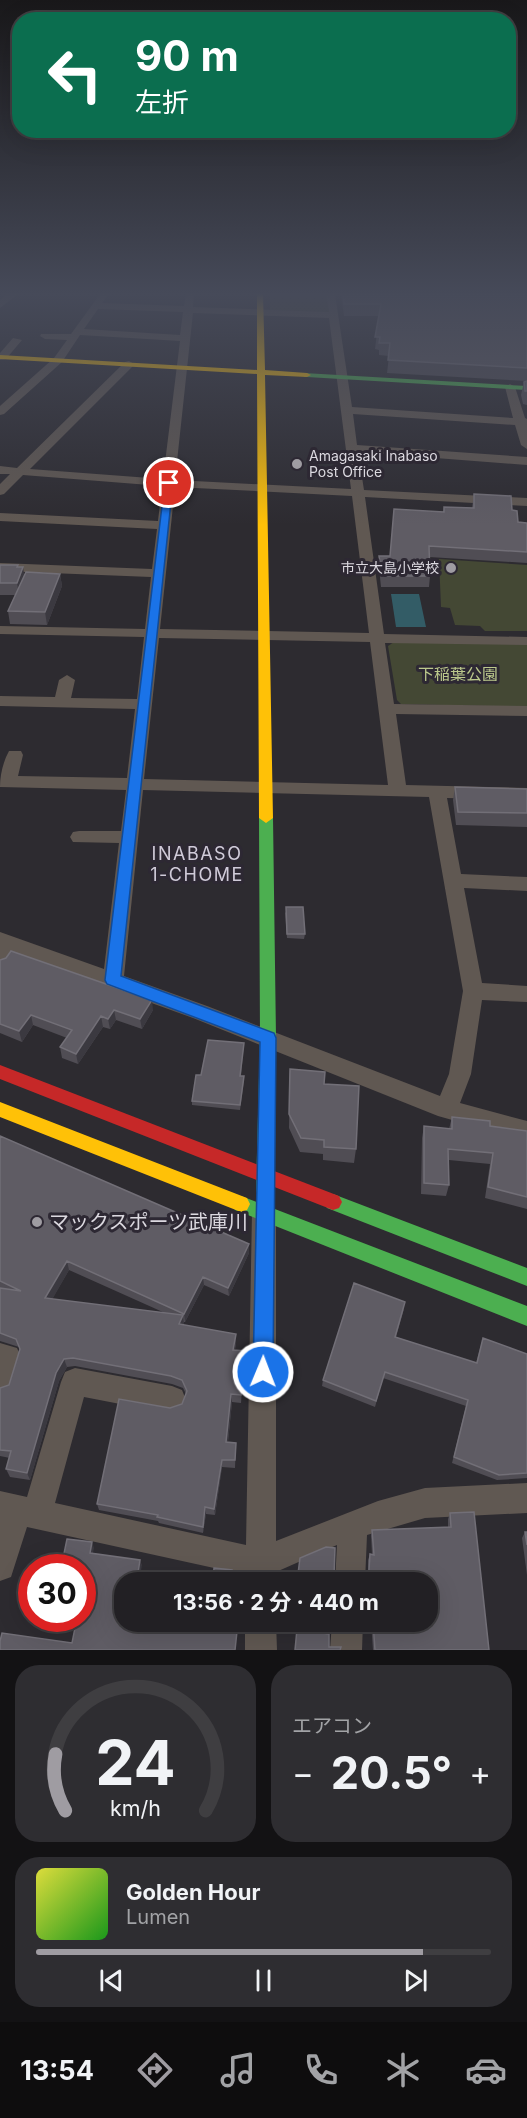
<!DOCTYPE html>
<html lang="ja">
<head>
<meta charset="utf-8">
<style>
  body { margin:0; font-family:Inter,"Noto Sans JP",sans-serif; background:#2e2d31; color:#f1f3f6; height:100vh; display:flex; flex-direction:column; font-size:22px; white-space:nowrap }
  * { box-sizing:border-box; margin:0 }
  p { font-size:20px; color:#a2a3a6 }
  .icon { flex:none; width:33px; height:33px; fill:none; stroke:currentColor; stroke-width:2; stroke-linecap:round; stroke-linejoin:round }
  .map { position:relative; height:1650px; overflow:hidden }
  .side { display:flex; flex-direction:column; gap:15px; padding:15px; background:#131214; flex:1 }
  .side>* { flex:none }
  .hud { position:absolute; left:12px; top:12px; width:504px; height:126px; border-radius:24px; box-shadow:0 6px 24px #0002,0 0 0 2px #3f3e41; background:#0b6e4f; color:#fff; overflow:hidden }
  .speed { position:absolute; left:18px; top:1554px; display:flex; gap:12px; font-size:30px; font-weight:700; text-align:center }
  .speed>* { display:grid; place-content:center; width:78px; height:78px; border-radius:50%; background:#222024; box-shadow:0 6px 24px #0002,0 0 0 2px #3f3e41; line-height:1 }
  .speed .limit { border:9px solid #d22; background:#fff; color:#111 }
  .pin { position:absolute; display:grid; place-items:center; width:51px; height:51px; color:#fff; margin:-26px; border:3px solid #fff; border-radius:50%; box-shadow:0 2px 6px #0007 }
  .me { position:absolute; width:66px; margin:-33px; rotate:1deg; stroke-linejoin:round; filter:drop-shadow(0 0 4px #0008) }
  .turn { display:flex; align-items:center; gap:21px; height:126px; padding:0 24px; font-size:27px }
  .turn .icon { width:78px; height:78px; stroke-width:2.5 }
  .turn b { display:block; font-size:42px; line-height:51px }
  .big { font-size:45px; font-weight:700; line-height:1.1 }
  .side .card { flex:1; display:flex; flex-direction:column; justify-content:center; gap:9px; min-width:0; padding:0 21px; border-radius:24px; background:#2e2d31 }
  .side .dial { align-items:center; gap:0 }
  .dial svg { height:156px; overflow:visible; fill:none; stroke:#3f3e41; stroke-width:7; stroke-linecap:round; text-anchor:middle }
  .dial text { fill:#f1f3f6; stroke:none }
  .song { display:flex; align-items:center; gap:18px }
  .cover { width:72px; height:72px; border-radius:9px; background:linear-gradient(135deg,hsl(60 70% 55%),hsl(120 70% 35%)) }
  .played { height:6px; border-radius:3px; background:linear-gradient(90deg,#9f9ca2 85%,#3f3e41 85%) }
  .keys { display:flex; justify-content:space-around; direction:ltr }
  .heat { display:flex; justify-content:space-between; align-items:center; font-size:33px; direction:ltr }
  .side .tiles { flex:1; display:grid; gap:15px; grid-template-columns:1fr 1fr }
  .card:last-child { grid-column:span 2 }
  .trip { position:absolute; left:114px; top:1572px; width:324px; height:60px; border-radius:24px; background:#222024; box-shadow:0 6px 24px #0002,0 0 0 2px #3f3e41; font-weight:700; line-height:60px; text-align:center }
  .dock { display:flex; height:96px; justify-content:space-around; align-items:center; background:#0e0d0e; color:#a2a3a6 }
  .dock .icon { width:42px; height:42px }
  .dock .on { color:#9f9ca2 }
  .dock b { font-size:27px; color:#f1f3f6 }
  .map>svg:first-child { display:block }
  .green { fill:#444834 }
  .water { fill:#335c66 }
  .lines { fill:none; stroke-linecap:round; stroke-linejoin:round }
  .street { fill:#605852; fill-rule:evenodd }
  .fast { fill:#4caf50; fill-rule:evenodd }
  .slow { fill:#ffc107; fill-rule:evenodd }
  .jam { fill:#c62828; fill-rule:evenodd }
  .wall { fill:#504d54; fill-rule:evenodd }
  .shaded-wall { fill:#3b3940 }
  .building { fill:#5f5c64; stroke:#726f77; stroke-width:1.5 }
  .route { fill:#1a73e8; stroke:#114b97; stroke-width:1.5 }
  .poi-dot { fill:#9f9ca2; stroke:#2d2833; stroke-width:2 }
  .labels { text-anchor:middle; stroke-width:6; stroke-linejoin:round; paint-order:stroke }
  .far-poi-label { font-size:14px; fill:#dcd9e0; stroke:#2d2833; text-anchor:start }
  .park-label { font-size:16px; fill:#bcc98c; stroke:#2d2833 }
  .neighbourhood-label { font-size:18px; letter-spacing:1.5px; fill:#d0cbd9; stroke:#2d2833 }
  .near-poi-label { font-size:20px; fill:#dcd9e0; stroke:#2d2833; text-anchor:start }
</style>
</head>
<body>
<div class="map">
<svg width="527" height="1650" viewBox="0 0 527 1650">
  <rect width="100%" height="100%" fill="#2d2b30"/>
  <path class="green" d="M270 294H327L329 312 270 310Z
    M439 559 527 565V631H485L480 626 455 625 450 608 441 607Z
    M394 642 527 644V707L401 704 397 700 388 646Z"/>
  <path class="water" d="M391 594H419L426 627H396Z"/>
  <g class="lines">
    <path class="street" d="M8 294H18L0 308V300Z
      M100 294H109L102 303 184 306 186 294H194L193 307 329 312 326 294H335L352 407 513 418 505 387 510 384 515 387 525 418 527 419V449L521 445 515 425 353 414 357 445 527 457V465L358 452 364 490 527 498V506L365 497 384 634 527 637V645L385 643 394 704 527 706V716L396 714 406 785 527 788V800L447 798 461 874 527 877V891L464 888 482 983 527 986V1002L482 1000 471 1074 460 1103 527 1121V1141L438 1116 193 1018 16 954 7 967 0 969V932L104 969 119 843 73 842 70 837 73 832 79 831H121L126 790 0 787C0 775 3 762 9 751H21L23 755 18 776 127 778 135 709 0 706V696L55 697 59 680 67 675 75 680 71 698 137 699 144 637 0 634V626L145 629 151 577 0 571V563L152 569 157 529 0 521V513L158 521 162 486 23 475 4 494 0 495V484L10 474H0V466L17 468 125 362 129 361 134 364 133 366 30 469 163 479 180 341 80 335 62 362 4 414 0 415V406L54 358 67 340 45 339 40 336 41 334H71ZM98 309 183 312 180 335 84 329ZM193 313 329 318 351 489 175 480ZM175 487 352 496 369 633 160 629ZM159 638 370 642 388 785 144 779ZM143 790 429 797 463 991 449 1074 440 1096 207 1006 124 976Z
      M13 338 22 340 6 359 0 360V353Z
      M264 1201 273 1204 276 1212V1541L378 1501 425 1488 527 1483V1513L425 1518 367 1535 365 1582H335L337 1545 276 1572V1582H246V1575L27 1527 11 1577 0 1581V1491L27 1497 61 1382 65 1372 75 1368 172 1386 182 1390 186 1400 182 1410 172 1414 84 1397 55 1503 246 1545 252 1212 255 1204Z
      M0 1343 17 1348 21 1357 10 1392 0 1396Z
      M245 1622H276L277 1650H245Z
      M332 1622H363L362 1650H330Z"/>
    <path class="fast" d="M304 373 527 386V390L307 377H304Z
      M266 813 273 818 276 1038 274 1191 271 1197 265 1199 259 1197 256 1191 260 1038 259 818Z
      M333 1194 527 1268V1286L327 1208 324 1202 327 1196Z
      M241 1196 527 1306V1326L235 1210 232 1204 235 1198Z"/>
    <path class="slow" d="M257 294H263L265 370 307 373 311 375 307 377 265 375 273 818 266 823 259 818 257 374 0 359V355L257 370Z
      M0 1102 247 1198 250 1204 247 1210 241 1212 0 1117Z"/>
    <path class="jam" d="M0 1065 339 1196 342 1202 339 1208 333 1210 0 1079Z"/>
  </g>
  <path class="wall" d="M341 294H527V381L387 373 389 356 379 355V350L375 349 379 316H344Z
    M527 381V405L523 404 521 395 524 382Z
    M474 494 512 510 518 522 527 523V563L429 557 430 576 429 587H381L379 568V556H390L443 512 444 507 472 508Z
    M0 565H18V567L25 575 60 574 62 586 47 625 10 624 8 611 15 595H0Z
    M455 787 527 789V827L456 825 453 800Z
    M285 912 305 934 304 939 287 938Z
    M0 960 153 1010 142 1029 116 1020 110 1029 103 1027 78 1064 62 1058 60 1047 67 1038 33 1025 22 1042 0 1033Z
    M244 1043 241 1076 244 1080 240 1110 192 1105V1101L201 1075Z
    M290 1069 324 1084 356 1149 354 1163 323 1160V1154L300 1152 289 1128Z
    M452 1117 490 1126 527 1131V1209L485 1198 490 1164 449 1160V1185L446 1196 421 1194 422 1138 424 1126 449 1129Z
    M0 1136 249 1244V1253L229 1296 204 1285 185 1322H184V1325L236 1334V1342L235 1350 247 1351V1376H243L241 1403 232 1402 228 1442 236 1443 235 1468 222 1467 215 1515 206 1514 203 1533 159 1523 158 1521 99 1510 97 1504 170 1408 182 1404 186 1394 183 1388 172 1384 75 1366 67 1367 59 1381 30 1480 10 1477 6 1469 10 1458 0 1456V1388L9 1385 20 1350 19 1347 0 1341ZM69 1270 165 1313 52 1299Z
    M404 1309 396 1337 476 1363 483 1338 527 1354V1478L497 1480 452 1463 466 1406 383 1378 375 1407 322 1386 323 1380Z
    M450 1513 489 1650H373L371 1622H428V1582H368V1560L370 1554H372L371 1536 372 1530 448 1527V1519Z
    M525 1532H527V1575L522 1538Z"/>
  <path class="shaded-wall" d="M18 565 20 577 23 567 25 580 19 596 17 583Z
    M60 574 62 586 47 625 45 612Z
    M152 1000 153 1010 142 1029 140 1019Z
    M114 1010 116 1020 110 1029 108 1019Z
    M31 1015 33 1025 22 1042 19 1031Z
    M101 1016 103 1027 78 1064 76 1054Z
    M249 1244V1253L229 1296 228 1288Z
    M67 1261 69 1270 48 1307 45 1298Z
    M203 1277 204 1285 185 1322 184 1314Z
    M183 1315 184 1324 180 1332 179 1324Z
    M236 1334V1342L233 1358V1350Z
    M64 1359 67 1367 59 1381 30 1480 27 1473 56 1373Z
    M231 1394 232 1402 227 1450 226 1442Z
    M222 1460V1467L215 1515 214 1509Z
    M205 1507 206 1514 203 1533V1527Z
    M92 1542 94 1548 92 1558 90 1553Z
    M140 1560 142 1565 139 1582 137 1579Z"/>
  <path class="building" d="M343 294H527V368L388 360 390 343H379L380 337H375L381 304H344Z
    M527 381V391H525L524 382Z
    M474 494 511 496 512 510 517 511 518 522 527 523V552L429 546 430 576H382L379 556H390L394 509 444 512V507L474 508Z
    M0 565H18L17 567H23L17 583H0Z
    M26 572 60 574 45 612 8 611Z
    M455 787 527 789V813L458 812Z
    M286 907H303L305 934H287Z
    M11 951 152 1000 140 1019 114 1010 108 1019 101 1016 76 1054 60 1047 72 1030 31 1015 19 1031 0 1024V960L6 958Z
    M208 1040 244 1043 240 1076H244L240 1105 192 1101 196 1075H201Z
    M290 1069 325 1072 324 1084 359 1086 356 1149 324 1147V1140L301 1138 289 1114Z
    M452 1117 490 1121V1126L527 1131V1197L488 1187 493 1153 448 1149 449 1185 424 1183V1126L452 1129Z
    M0 1136 249 1244 228 1288 203 1277 184 1314 67 1261 45 1298 183 1315 179 1324 236 1334 233 1350 247 1351V1368H243L241 1395 231 1394 226 1442 236 1443 235 1460H222L214 1509 205 1507 203 1527 157 1517 158 1515 97 1504 119 1399 170 1408 182 1404 187 1391 182 1380 171 1376 73 1358 64 1359 56 1373 27 1473 6 1469 11 1451 0 1450V1388L9 1385 20 1349 16 1339 0 1333V1288L21 1291 0 1281Z
    M354 1283 405 1302 395 1337 477 1363 483 1338 527 1354V1473L499 1475 454 1457 468 1400 385 1372 376 1401 323 1380Z
    M474 1512 489 1650H375L373 1622H428V1582H370L369 1570 370 1554 374 1555 372 1530 451 1527 450 1513Z
    M525 1532H527V1545Z
    M67 1539 92 1542 90 1553 140 1560 137 1579 162 1582H124V1622H238L235 1650H0V1641L2 1633 72 1643 77 1618H82V1568H61Z
    M326 1547 335 1548 334 1576 340 1579V1582H297L300 1558Z
    M214 1568 232 1570 230 1582H234H213Z
    M297 1629 329 1634V1647H341L340 1650H295Z"/>
  <linearGradient id="sky" x2="0" y2="1"><stop stop-color="#19181a"/><stop offset="0.56" stop-color="#464a59"/><stop offset="1" stop-color="#464a59" stop-opacity="0"/></linearGradient>
  <rect width="527" height="525" fill="url(#sky)"/>
  <path class="route" d="M165 481 173 483 121 976 274 1033 276 1038 273 1372 270 1379 263 1382 256 1379 253 1372 260 1042 107 984 105 980Z"/>
  <g class="poi-dot">
    <circle cx="297" cy="464" r="6"/>
    <circle cx="451" cy="568" r="6"/>
    <circle cx="37" cy="1222" r="6"/>
  </g>
  <g class="labels">
    <g class="far-poi-label">
      <text x="309" y="461">Amagasaki Inabaso<tspan x="309" dy="16">Post Office</tspan></text>
      <text x="439" y="573" text-anchor="end">市立大島小学校</text>
    </g>
    <g class="park-label">
      <text x="458" y="680">下稲葉公園</text>
    </g>
    <g class="neighbourhood-label">
      <text x="197" y="860">INABASO<tspan x="197" dy="21">1-CHOME</tspan></text>
    </g>
    <g class="near-poi-label">
      <text x="49" y="1229">マックスポーツ武庫川</text>
    </g>
  </g>
</svg>
<div class="speed"><div class="limit">30</div></div>
<div class="pin" style="left:169px;top:483px;background:#d93025"><svg class="icon" aria-label="arrive" viewBox="0 0 24 24"><path d="M6 21V4h12l-3 4 3 4H6"/></svg></div>
<svg class="me" style="left:263px;top:1372px" viewBox="-20 -20 40 40"><circle r="17" fill="#1a73e8" stroke="#fff" stroke-width="3"/><path d="M0-11L8 9 0 5-8 9z" fill="#fff"/></svg>
<div class="trip">13:56 · 2 分 · 440 m</div>
<div class="hud">
<div class="turn"><svg class="icon" aria-label="left" viewBox="0 0 24 24"><path d="M17 20v-9H6M10 6l-5 5 5 5"/></svg><div><b>90 m</b>左折</div></div>
</div>
</div>
<section class="side">
<div class="tiles">
<div class="card dial"><svg viewBox="0 0 100 80">
<path d="M14 69A42 42 0 1 1 86 69"/>
<path d="M14 69A42 42 0 0 1 9 40" stroke="#9f9ca2"/>
<text x="50" y="56" font-size="32" font-weight="700">24</text>
<text x="50" y="72" font-size="11">km/h</text>
</svg></div>
<div class="card"><p>エアコン</p>
<div class="heat"><a>−</a><b class="big">20.5°</b><a>+</a></div>
</div>
<div class="card">
<div class="song"><i class="cover"></i><div><b>Golden Hour</b><p>Lumen</p></div></div>
<div class="played"></div>
<div class="keys"><svg class="icon" aria-label="previous" viewBox="0 0 24 24"><path d="M18 5L8 12l10 7zM5 5v14"/></svg><svg class="icon" aria-label="pause" viewBox="0 0 24 24"><path d="M8 5v14M16 5v14"/></svg><svg class="icon" aria-label="next" viewBox="0 0 24 24"><path d="M6 5l10 7-10 7zM19 5v14"/></svg></div>
</div>
</div>
</section>
<nav class="dock">
<b>13:54</b>
<svg class="icon on" aria-label="directions" viewBox="0 0 24 24"><path d="M12 3l9 9-9 9-9-9zM9 14v-3h6M13 9l2 2-2 2"/></svg>
<svg class="icon" aria-label="music" viewBox="0 0 24 24"><path d="M9 18V5l10-2v13"/><circle cx="6" cy="18" r="3"/><circle cx="16" cy="16" r="3"/></svg>
<svg class="icon" aria-label="phone" viewBox="0 0 24 24"><path d="M5 4h4l2 5-3 2q2 4 5 5l2-3 5 2v4C11 20 4 13 5 4z"/></svg>
<svg class="icon" aria-label="climate" viewBox="0 0 24 24"><path d="M12 3v18M4 7l16 10M4 17L20 7"/></svg>
<svg class="icon" aria-label="car" viewBox="0 0 24 24"><path d="M5 17H2v-5l4-1 3-4h7l3 4 3 1v5h-3M9 17h6M6 11h13"/><circle cx="7" cy="17" r="2"/><circle cx="17" cy="17" r="2"/></svg>
</nav>
</body>
</html>
